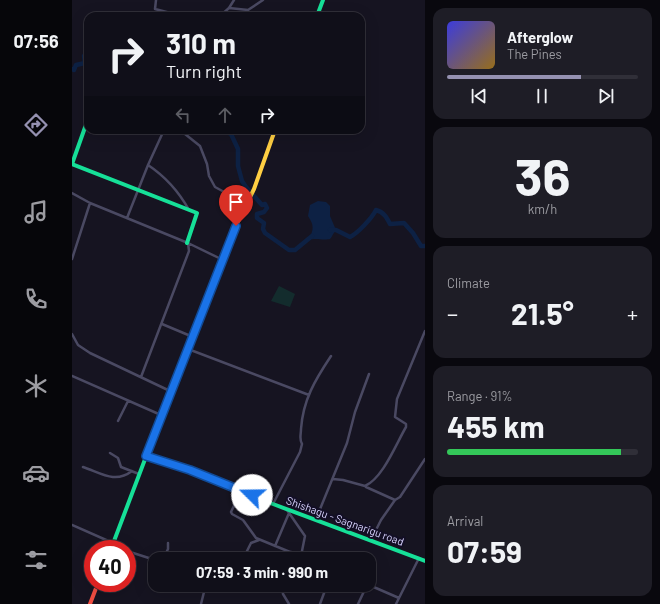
<!DOCTYPE html>
<html lang="en">
<head>
<meta charset="utf-8">
<style>
  body { margin:0; font-family:Barlow,sans-serif; background:#1e1d26; color:#f1f3f6; height:100vh; display:flex; flex-direction:column; font-size:15px; white-space:nowrap }
  * { box-sizing:border-box; margin:0 }
  p { font-size:13px; color:#9c9ca2 }
  .icon { flex:none; width:22px; height:22px; fill:none; stroke:currentColor; stroke-width:2; stroke-linecap:round; stroke-linejoin:round }
  .map { position:relative; flex:1; overflow:hidden }
  .side { display:flex; flex-direction:column; gap:8px; padding:8px; background:#09080e; width:235px }
  .side>* { flex:none }
  .hud { position:absolute; left:12px; top:12px; width:281px; height:122px; border-radius:12px; box-shadow:0 4px 16px #0002,0 0 0 1px #302f38; background:#100f19; color:#f1f3f6; overflow:hidden }
  .speed { position:absolute; left:12px; top:540px; display:flex; gap:8px; font-size:20px; font-weight:700; text-align:center }
  .speed>* { display:grid; place-content:center; width:52px; height:52px; border-radius:50%; background:#100f19; box-shadow:0 4px 16px #0002,0 0 0 1px #302f38; line-height:1 }
  .speed .limit { border:6px solid #d22; background:#fff; color:#111 }
  .pin { position:absolute; display:grid; place-items:center; width:34px; height:34px; color:#fff; margin:-41px -17px; border-radius:50% 50% 50% 0; rotate:-45deg; box-shadow:0 0 4px #0007 }
  .pin .icon { rotate:45deg }
  .me { position:absolute; width:44px; margin:-22px; rotate:292deg; stroke-linejoin:round; filter:drop-shadow(0 0 3px #0008) }
  .turn { display:flex; align-items:center; gap:14px; height:84px; padding:0 16px; font-size:18px }
  .turn .icon { width:52px; height:52px; stroke-width:2.5 }
  .turn b { display:block; font-size:28px; line-height:34px }
  .lanes { display:flex; align-items:center; height:38px; padding:0 16px; background:#0003; justify-content:center; gap:20px; direction:ltr }
  .lanes .off { opacity:.35 }
  .big { font-size:30px; font-weight:700; line-height:1.1 }
  .side .card { flex:1; display:flex; flex-direction:column; justify-content:center; gap:6px; min-width:0; padding:0 14px; border-radius:12px; background:#1e1d26 }
  .side .dial { align-items:center; gap:0 }
  .dial b { font-size:52px; line-height:1 }
  .song { display:flex; align-items:center; gap:12px }
  .cover { width:48px; height:48px; border-radius:6px; background:linear-gradient(135deg,hsl(240 70% 55%),hsl(40 70% 35%)) }
  .played { height:4px; border-radius:2px; background:linear-gradient(90deg,#9591b1 70%,#302f38 70%) }
  .keys { display:flex; justify-content:space-around; direction:ltr }
  .heat { display:flex; justify-content:space-between; align-items:center; font-size:22px; direction:ltr }
  .charge { height:6px; border-radius:3px; background:linear-gradient(90deg,#34c759 91%,#302f38 0) }
  .trip { position:absolute; left:76px; top:552px; width:228px; height:40px; border-radius:12px; background:#100f19; box-shadow:0 4px 16px #0002,0 0 0 1px #302f38; font-weight:700; line-height:40px; text-align:center }
  main { display:flex; flex:1; min-height:0 }
  .menu { display:flex; flex-direction:column; width:72px; justify-content:space-around; align-items:center; background:#06060a; color:#9c9ca2 }
  .menu .icon { width:28px; height:28px }
  .menu .active { color:#9591b1 }
  .menu b { font-size:18px; color:#f1f3f6 }
  .map>svg:first-child { display:block }
  .green { fill:#132c2d }
  .water { fill:#0d2144 }
  .lines { fill:none; stroke-linecap:round; stroke-linejoin:round }
  .river { stroke:#0d2144; stroke-width:4.5 }
  .street { stroke:#4a4962; stroke-width:2.5 }
  .fast { stroke:#16e098; stroke-width:4 }
  .slow { stroke:#ffcf43; stroke-width:4 }
  .jam { stroke:#f24e42; stroke-width:4 }
  .route-casing { stroke:#114b97; stroke-width:10 }
  .route { stroke:#1a73e8; stroke-width:7 }
  .labels { text-anchor:middle; stroke-width:4; stroke-linejoin:round; paint-order:stroke }
  .street-label { font-size:11px; fill:#d9d4ff; stroke:#130f26 }
</style>
</head>
<body>
<main>
<nav class="menu">
<b>07:56</b>
<svg class="icon active" aria-label="directions" viewBox="0 0 24 24"><path d="M12 3l9 9-9 9-9-9zM9 14v-3h6M13 9l2 2-2 2"/></svg>
<svg class="icon" aria-label="music" viewBox="0 0 24 24"><path d="M9 18V5l10-2v13"/><circle cx="6" cy="18" r="3"/><circle cx="16" cy="16" r="3"/></svg>
<svg class="icon" aria-label="phone" viewBox="0 0 24 24"><path d="M5 4h4l2 5-3 2q2 4 5 5l2-3 5 2v4C11 20 4 13 5 4z"/></svg>
<svg class="icon" aria-label="climate" viewBox="0 0 24 24"><path d="M12 3v18M4 7l16 10M4 17L20 7"/></svg>
<svg class="icon" aria-label="car" viewBox="0 0 24 24"><path d="M5 17H2v-5l4-1 3-4h7l3 4 3 1v5h-3M9 17h6M6 11h13"/><circle cx="7" cy="17" r="2"/><circle cx="17" cy="17" r="2"/></svg>
<svg class="icon" aria-label="filters" viewBox="0 0 24 24"><path d="M4 7h16M4 17h16"/><circle cx="9" cy="7" r="2"/><circle cx="15" cy="17" r="2"/></svg>
</nav>
<div class="map">
<svg width="353" height="604" viewBox="0 0 353 604">
  <rect width="100%" height="100%" fill="#161421"/>
  <path class="green" d="M207 286 223 294 218 307 199 301Z"/>
  <path class="water" d="M246 201 254 202 258 206V216L264 230C261 233 260 237 258 239 256 240 240 239 237 239 242 229 242 225 236 216L238 205Z"/>
  <g class="lines">
    <path class="river" d="M0 69 2 70 4 65 13 63 12 56 16 50
      M135 130V132C144 135 150 128 159 134L166 149V166L170 181 174 187 190 205 193 204 195 208 192 212 185 214V218L192 223 191 229 193 233 217 250H223L240 236
      M258 230H264L278 237C286 233 300 218 304 210 312 212 315 218 318 224L332 223 341 233 349 246H353"/>
    <path class="street" d="M84 0 83 9 110 16
      M157 8 176 10 191 0
      M148 16 157 8 162 0
      M92 130 76 165C94 177 107 192 117 210
      M108 130 128 146 135 164 137 176 143 187 167 200H177
      M0 193 18 203 116 243 149 259
      M55 218 76 165
      M0 259 18 203
      M90 324 121 337
      M0 334 6 345 18 353 98 391
      M116 349 237 395
      M0 376 89 415
      M69 377 117 251 116 243
      M46 421 56 401
      M38 453 46 458 49 467 67 474
      M11 467C29 473 43 484 60 471
      M261 479 271 480 293 486C311 478 324 444 334 427V424L323 417 325 399 353 331
      M294 487 323 500 328 497 353 459
      M169 491 159 512 160 514 171 520 184 538 235 559
      M201 504 228 452 230 444C227 439 229 435 229 429 231 400 243 380 259 356
      M215 510 233 536 229 556
      M244 519 275 443 283 412 297 374
      M0 525 41 543
      M299 540 309 520 323 500
      M40 546 48 549
      M203 546 217 513
      M55 551 83 560
      M91 559 96 549V543
      M171 559 179 543 187 540
      M216 559 219 552
      M210 585 211 594 217 604
      M297 585 327 598
      M129 604 132 592 130 585
      M248 604 255 585
      M286 604 295 585
      M324 604 347 558"/>
    <path class="fast" d="M245 16 251 0
      M16 119 0 164 125 213 115 243
      M74 456 118 470 201 504 353 561
      M39 549 141 280"/>
    <path class="slow" d="M141 280 157 240 182 189 203 130"/>
    <path class="jam" d="M18 604 26 583"/>
  </g>
  <g class="lines">
    <g class="route-casing">
      <path id="route" d="M164 226 74 456 118 470 180 495"/>
    </g>
    <use href="#route" class="route"/>
  </g>
  <g class="labels">
    <g class="street-label">
      <text transform="translate(273 521) rotate(20)" y="4">Shishagu - Sagnarigu road</text>
    </g>
  </g>
</svg>
<div class="speed"><div class="limit">40</div></div>
<div class="pin" style="left:164px;top:226px;background:#d93025"><svg class="icon" aria-label="arrive" viewBox="0 0 24 24"><path d="M6 21V4h12l-3 4 3 4H6"/></svg></div>
<svg class="me" style="left:180px;top:495px" viewBox="-20 -20 40 40"><circle r="19" fill="#fff"/><path d="M0-13L10 11 0 6-10 11z" fill="#1a73e8"/></svg>
<div class="trip">07:59 · 3 min · 990 m</div>
<div class="hud">
<div class="turn"><svg class="icon" aria-label="right" viewBox="0 0 24 24"><path d="M7 20v-9h11M14 6l5 5-5 5"/></svg><div><b>310 m</b>Turn right</div></div>
<div class="lanes"><svg class="icon off" aria-label="left" viewBox="0 0 24 24"><path d="M17 20v-9H6M10 6l-5 5 5 5"/></svg><svg class="icon off" aria-label="ahead" viewBox="0 0 24 24"><path d="M12 20V5M6 11l6-6 6 6"/></svg><svg class="icon" aria-label="right" viewBox="0 0 24 24"><path d="M7 20v-9h11M14 6l5 5-5 5"/></svg></div>
</div>
</div>
<section class="side">
<div class="card">
<div class="song"><i class="cover"></i><div><b>Afterglow</b><p>The Pines</p></div></div>
<div class="played"></div>
<div class="keys"><svg class="icon" aria-label="previous" viewBox="0 0 24 24"><path d="M18 5L8 12l10 7zM5 5v14"/></svg><svg class="icon" aria-label="pause" viewBox="0 0 24 24"><path d="M8 5v14M16 5v14"/></svg><svg class="icon" aria-label="next" viewBox="0 0 24 24"><path d="M6 5l10 7-10 7zM19 5v14"/></svg></div>
</div>
<div class="card dial"><b>36</b><p>km/h</p></div>
<div class="card"><p>Climate</p>
<div class="heat"><a>−</a><b class="big">21.5°</b><a>+</a></div>
</div>
<div class="card"><p>Range · 91%</p><b class="big">455 km</b><div class="charge"></div></div>
<div class="card"><p>Arrival</p><b class="big">07:59</b></div>
</section>
</main>
</body>
</html>
